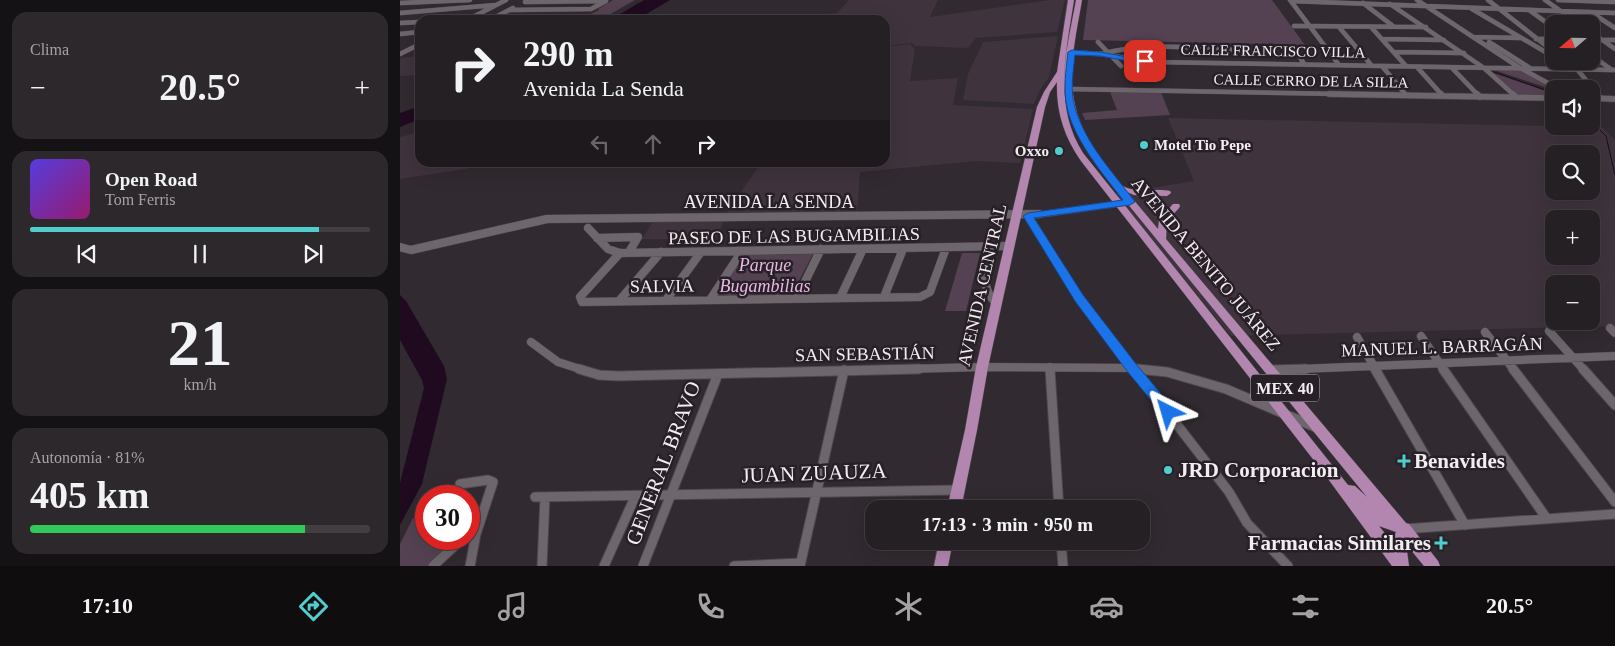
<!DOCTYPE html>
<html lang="es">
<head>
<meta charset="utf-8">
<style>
  body { margin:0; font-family:Georgia,serif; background:#2d282c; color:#f1f3f6; height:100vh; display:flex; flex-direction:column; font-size:19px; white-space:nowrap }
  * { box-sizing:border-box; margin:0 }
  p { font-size:16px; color:#a3a3a6 }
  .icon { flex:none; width:28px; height:28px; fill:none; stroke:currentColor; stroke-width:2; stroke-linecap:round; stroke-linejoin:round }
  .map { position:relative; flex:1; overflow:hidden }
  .drawer { display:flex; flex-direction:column; gap:12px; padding:12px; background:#141214; width:400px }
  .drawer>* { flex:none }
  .banner { position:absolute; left:15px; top:15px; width:475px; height:152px; border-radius:15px; box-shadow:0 5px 20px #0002,0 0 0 1px #423e41; background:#252024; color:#f1f3f6; overflow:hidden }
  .needle { width:32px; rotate:250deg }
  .controls { position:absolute; left:1145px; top:15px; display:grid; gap:10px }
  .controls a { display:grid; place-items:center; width:55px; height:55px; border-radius:10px; background:#252024; box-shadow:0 5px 20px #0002,0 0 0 1px #423e41; font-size:25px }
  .speed { position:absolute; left:15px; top:485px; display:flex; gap:10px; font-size:25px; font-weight:700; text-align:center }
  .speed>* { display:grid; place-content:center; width:65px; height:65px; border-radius:50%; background:#252024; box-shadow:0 5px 20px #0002,0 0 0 1px #423e41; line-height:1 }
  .speed .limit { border:8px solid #d22; background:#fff; color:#111 }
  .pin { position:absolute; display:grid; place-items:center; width:42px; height:42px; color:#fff; margin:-21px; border-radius:10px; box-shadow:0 2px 8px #0006 }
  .me { position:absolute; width:55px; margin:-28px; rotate:320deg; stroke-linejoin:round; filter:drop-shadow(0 0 4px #0008) }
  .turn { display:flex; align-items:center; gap:18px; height:105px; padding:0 25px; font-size:22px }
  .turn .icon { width:65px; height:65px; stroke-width:2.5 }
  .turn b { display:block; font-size:35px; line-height:42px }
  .lanes { display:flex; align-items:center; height:48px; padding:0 25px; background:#0003; justify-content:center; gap:25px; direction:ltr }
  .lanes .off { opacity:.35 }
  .big { font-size:38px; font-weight:700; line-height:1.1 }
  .drawer .card { flex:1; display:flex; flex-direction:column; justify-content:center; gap:8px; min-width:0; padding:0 18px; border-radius:15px; background:#2d282c }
  .drawer .dial { align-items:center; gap:0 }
  .dial b { font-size:65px; line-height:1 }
  .song { display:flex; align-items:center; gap:15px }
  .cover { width:60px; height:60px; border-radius:8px; background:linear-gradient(135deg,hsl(250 70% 55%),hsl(320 70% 35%)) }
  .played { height:5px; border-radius:2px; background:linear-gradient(90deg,#52cdcd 85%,#423e41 85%) }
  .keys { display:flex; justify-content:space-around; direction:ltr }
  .heat { display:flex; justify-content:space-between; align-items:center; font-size:28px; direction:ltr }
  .charge { height:8px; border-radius:4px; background:linear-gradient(90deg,#34c759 81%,#423e41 0) }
  .trip { position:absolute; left:465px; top:500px; width:285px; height:50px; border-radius:15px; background:#252024; box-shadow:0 5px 20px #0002,0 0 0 1px #423e41; font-weight:700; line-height:50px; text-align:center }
  .menu { display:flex; height:80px; justify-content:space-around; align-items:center; background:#0f0d0e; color:#a3a3a6 }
  .menu .icon { width:35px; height:35px }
  .menu .active { color:#52cdcd }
  .menu b { font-size:22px; color:#f1f3f6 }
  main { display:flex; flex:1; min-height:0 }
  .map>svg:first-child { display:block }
  .built { fill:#3f333e; fill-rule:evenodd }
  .green { fill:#544252 }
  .water { fill:#200a1f }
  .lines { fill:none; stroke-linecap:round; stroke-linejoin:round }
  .stream { stroke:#200a1f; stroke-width:1 }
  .minor-far3-casing { stroke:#4d474c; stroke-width:5 }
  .minor-far2-casing { stroke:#4d474c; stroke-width:7 }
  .minor-far1-casing { stroke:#4d474c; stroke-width:9 }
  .minor-casing { stroke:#4d474c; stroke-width:11 }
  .major-casing { stroke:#4d474c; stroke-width:1 }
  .minor-far3 { stroke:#6e666d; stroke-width:4.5 }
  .minor-far2 { stroke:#6e666d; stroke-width:5.5 }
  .minor-far1 { stroke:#6e666d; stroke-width:8 }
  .minor { stroke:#6e666d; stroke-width:9 }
  .major { fill:#b286af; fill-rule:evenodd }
  .route { fill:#1a73e8; stroke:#114b97 }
  .poi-dot { fill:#52cdcd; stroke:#272026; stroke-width:2 }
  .labels { text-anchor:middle; stroke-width:5; stroke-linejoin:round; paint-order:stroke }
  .far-street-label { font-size:15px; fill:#f2edf1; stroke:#272026 }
  .far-poi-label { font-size:15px; font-weight:bold; fill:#f2edf1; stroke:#272026; text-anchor:start }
  .shield { fill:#272026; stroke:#b5b0b4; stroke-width:1 }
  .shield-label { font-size:16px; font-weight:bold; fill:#f2edf1 }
  .street-label { font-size:18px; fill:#f2edf1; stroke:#272026 }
  .park-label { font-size:18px; font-style:italic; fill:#eab8e6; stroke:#272026 }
  .near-poi-label { font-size:21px; font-weight:bold; fill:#f2edf1; stroke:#272026; text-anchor:start }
  .near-street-label { font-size:21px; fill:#f2edf1; stroke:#272026 }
</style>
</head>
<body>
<main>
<section class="drawer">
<div class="card"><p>Clima</p>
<div class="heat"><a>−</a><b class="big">20.5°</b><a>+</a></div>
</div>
<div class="card">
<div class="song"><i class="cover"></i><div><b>Open Road</b><p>Tom Ferris</p></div></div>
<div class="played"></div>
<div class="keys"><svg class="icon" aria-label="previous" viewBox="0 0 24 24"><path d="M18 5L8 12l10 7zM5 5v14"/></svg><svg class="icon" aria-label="pause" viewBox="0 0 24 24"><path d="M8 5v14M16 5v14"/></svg><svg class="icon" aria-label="next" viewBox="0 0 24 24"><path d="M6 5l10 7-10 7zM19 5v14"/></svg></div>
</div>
<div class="card dial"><b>21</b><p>km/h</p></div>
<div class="card"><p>Autonomía · 81%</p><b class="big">405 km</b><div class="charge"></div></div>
</section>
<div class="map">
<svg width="1215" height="566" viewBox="0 0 1215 566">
  <rect width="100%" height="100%" fill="#312a30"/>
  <path class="built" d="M449 0H538L530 17 650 0H665L657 32 576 38 568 48 515 46 513 43 485 46V20H370L374 17 437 13Z
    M658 36 649 77 640 90 634 104 563 100 568 74 583 42Z
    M510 44 515 49 510 81 558 78 553 105 633 109 620 163 577 161 460 172 457 213 327 212 361 163 485 162V47Z
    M20 56V75L0 76V58Z
    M768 118 1154 126 1200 125 1215 140V326L831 336 714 194 794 181ZM1154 154H1191V191H1154ZM1154 219H1191V256H1154ZM1154 284H1191V321H1154Z
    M20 132V162L104 163 0 179V137Z
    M254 220 324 221 315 240 242 239Z"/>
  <path class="green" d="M213 0H235L200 20H178L199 10 198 9Z
    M688 0H872L905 45 683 40Z
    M1117 69 1155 89 1154 90 1094 70Z
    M1088 71 1154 94V98L1118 96Z
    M710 92H761L770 115 685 120 682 113 717 110Z
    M562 253H580L566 311H545Z
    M413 254 391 296H316L340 255Z
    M26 516V539H62L33 566H0V544L13 518Z"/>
  <path class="water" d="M244 0H270L236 20H210Z
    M20 106V119L0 127V113Z
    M0 295 6 301 44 366 47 379 22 484 0 525V483L24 388 22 380 0 340Z"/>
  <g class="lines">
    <path class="stream" d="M1094 72 1154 93
      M1191 121 1206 136 1215 175"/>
    <g class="minor-far3-casing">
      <path id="minor-far3" d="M890 0 939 65
        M1017 0 1120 68 1159 89
        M1088 0 1154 52
        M1145 0 1179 24
        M1158 0 1215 2
        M891 1 1215 13
        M125 2 206 1
        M0 3 70 0
        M963 3 993 26
        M990 4 1084 68 1114 95
        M1072 9 1154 57
        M109 10 191 9 206 1
        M1129 10 1154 28
        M0 13 96 5
        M1192 13 1215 28
        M67 20 106 0
        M90 20 113 8
        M101 20 176 19
        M0 23 20 22
        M894 26 1026 27
        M939 27 972 66
        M971 27 1006 66
        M1191 32 1215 49
        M0 34 20 32
        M1073 37 1122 38
        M982 39 1044 40
        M1136 39H1154
        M1191 40H1215
        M698 42 721 66
        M1089 42 1130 68
        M894 47 904 64
        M665 52 700 54 752 62 1215 70
        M994 52 1064 53
        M0 54 20 44
        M701 54C748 41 813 49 863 51
        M1191 55 1212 70
        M1164 61 1177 69 1198 95
        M982 66 1006 95
        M1017 67 1042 95
        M1052 68 1078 95
        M668 89 997 95"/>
    </g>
    <g class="minor-far2-casing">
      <path id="minor-far2" d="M929 94 1154 98
        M1041 94 1043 96
        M1077 94 1080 97
        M1113 94 1116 97
        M1197 94 1200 98
        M1191 98 1215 99
        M630 216 730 202"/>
    </g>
    <g class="minor-far1-casing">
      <path id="minor-far1" d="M628 216 679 298 735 370
        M188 228 208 249 220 253 609 246
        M197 238 238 237 229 252
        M0 247 11 250 147 219 639 214
        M590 247C586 267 579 287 596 303
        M220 253 180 297 182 302 520 297 530 292 546 248
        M484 297 503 249
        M397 298 421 249
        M440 298 463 249
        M266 300 301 252
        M310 300 342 251
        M219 301 261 252
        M1210 328 1215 333
        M1149 331 1184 370
        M1085 332 1114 370
        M1021 336 1044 370
        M957 337 976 370
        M131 342 158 362 183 370
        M650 367V370
        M468 370 582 367 732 368 748 370
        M875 370 1215 356"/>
    </g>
    <g class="minor-casing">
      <path id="minor" d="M179 369 199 375 218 376 519 369
        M650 369 659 509
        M734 369 829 492 847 523 888 566
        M737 369 767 372 826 389 915 427
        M975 369 1065 525
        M1043 369 1147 519
        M1113 369 1215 502
        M1183 369 1215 405
        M871 370 906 369
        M60 484 88 480 93 482 76 534 70 566
        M135 497 558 490
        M1004 529 1215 514
        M661 541 663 566
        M33 566 62 539
        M142 566 145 497
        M204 566 235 497
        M243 566 318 374
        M334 566 400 563
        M400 566 444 370"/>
    </g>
    <g class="major-casing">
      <path id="major" d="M668 0H674C666 52 653 106 683 153L948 485 955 486 967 497 718 192C694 163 669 131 665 92 662 62 671 29 676 0H682C671 63 660 101 700 158 704 165 714 181 721 185 735 194 755 188 770 191L771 193 767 196 734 195 727 192 758 229 759 220 773 204H779L780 206 779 208 767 221 766 239 1006 523 1009 524 1038 561 1040 566H1024L1006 544 1009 566H992L923 472 681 161C664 137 656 111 657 82L650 92 645 107 588 367 577 430 561 509H547L565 430 576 367 637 107 644 92 657 72ZM979 526 996 532 992 542Z
        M539 541H553L548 566H534Z"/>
    </g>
    <use href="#minor-far3" class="minor-far3"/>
    <use href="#minor-far2" class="minor-far2"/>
    <use href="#minor-far1" class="minor-far1"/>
    <use href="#minor" class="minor"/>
    <use href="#major" class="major"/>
  </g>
  <path class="route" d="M672 50 700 52 749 61 745 64 700 56 675 55C673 72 670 91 675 108 686 145 713 172 735 202L730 205 634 218 683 295 736 364 773 408 775 412 773 416 768 418 764 416 727 371 675 301 623 216 628 213 723 200C703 174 674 140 667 107 663 89 666 70 668 52Z"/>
  <g class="poi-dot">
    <circle cx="744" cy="145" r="5"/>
    <circle cx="659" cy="151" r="5"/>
    <path d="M1001.5 453.5h5v5h5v5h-5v5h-5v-5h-5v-5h5z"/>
    <circle cx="768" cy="470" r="5"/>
    <path d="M1038.5 535.5h5v5h5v5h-5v5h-5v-5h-5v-5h5z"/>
  </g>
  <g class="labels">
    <g class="far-street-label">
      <text transform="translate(873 51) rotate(1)" y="5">CALLE FRANCISCO VILLA</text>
      <text transform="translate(911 81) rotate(1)" y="5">CALLE CERRO DE LA SILLA</text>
    </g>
    <g class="far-poi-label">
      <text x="754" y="150">Motel Tio Pepe</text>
      <text x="649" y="156" text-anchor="end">Oxxo</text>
    </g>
    <rect class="shield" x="851" y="374.5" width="68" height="27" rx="4"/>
    <g class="shield-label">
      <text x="885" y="394">MEX 40</text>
    </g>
    <g class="street-label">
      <text x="369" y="208">AVENIDA LA SENDA</text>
      <text transform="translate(394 236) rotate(-1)" y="6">PASEO DE LAS BUGAMBILIAS</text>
      <text transform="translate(806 264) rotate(50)" y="6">AVENIDA BENITO JUÁREZ</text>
      <text transform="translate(582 285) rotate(-77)" y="6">AVENIDA CENTRAL</text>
      <text transform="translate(262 286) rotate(-1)" y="6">SALVIA</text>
      <text transform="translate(1042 347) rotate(-2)" y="6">MANUEL L. BARRAGÁN</text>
      <text transform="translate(465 354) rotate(-1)" y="6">SAN SEBASTIÁN</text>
    </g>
    <g class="park-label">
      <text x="365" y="271">Parque<tspan x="365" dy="21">Bugambilias</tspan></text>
    </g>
    <g class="near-poi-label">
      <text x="1014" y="468">Benavides</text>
      <text x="778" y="477">JRD Corporacion</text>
      <text x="1031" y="550" text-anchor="end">Farmacias Similares</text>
    </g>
    <g class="near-street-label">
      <text transform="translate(263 463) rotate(-69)" y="7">GENERAL BRAVO</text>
      <text transform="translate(414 473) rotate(-2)" y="7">JUAN ZUAUZA</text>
    </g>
  </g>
</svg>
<div class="controls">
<a><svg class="needle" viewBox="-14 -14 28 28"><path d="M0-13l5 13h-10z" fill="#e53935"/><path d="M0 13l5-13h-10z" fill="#a3a3a6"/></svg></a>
<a><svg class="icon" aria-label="sound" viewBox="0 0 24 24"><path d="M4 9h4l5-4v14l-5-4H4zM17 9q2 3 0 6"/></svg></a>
<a><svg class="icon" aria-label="search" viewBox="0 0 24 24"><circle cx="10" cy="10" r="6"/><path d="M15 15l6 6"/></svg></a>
<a>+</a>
<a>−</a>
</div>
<div class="speed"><div class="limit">30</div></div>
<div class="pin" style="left:745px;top:61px;background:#d93025"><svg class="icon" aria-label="arrive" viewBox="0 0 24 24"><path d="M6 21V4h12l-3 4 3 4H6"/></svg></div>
<svg class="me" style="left:768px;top:412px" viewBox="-20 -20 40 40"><path d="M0-17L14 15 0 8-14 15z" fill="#1a73e8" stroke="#fff" stroke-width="4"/></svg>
<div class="trip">17:13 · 3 min · 950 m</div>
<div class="banner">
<div class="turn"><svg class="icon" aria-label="right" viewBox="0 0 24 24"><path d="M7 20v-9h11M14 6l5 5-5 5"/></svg><div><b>290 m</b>Avenida La Senda</div></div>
<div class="lanes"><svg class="icon off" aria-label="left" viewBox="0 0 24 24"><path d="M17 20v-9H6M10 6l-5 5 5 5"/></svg><svg class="icon off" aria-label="ahead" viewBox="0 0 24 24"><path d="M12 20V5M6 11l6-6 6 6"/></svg><svg class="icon" aria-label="right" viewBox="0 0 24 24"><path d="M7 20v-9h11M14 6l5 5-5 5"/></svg></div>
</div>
</div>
</main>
<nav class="menu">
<b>17:10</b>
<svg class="icon active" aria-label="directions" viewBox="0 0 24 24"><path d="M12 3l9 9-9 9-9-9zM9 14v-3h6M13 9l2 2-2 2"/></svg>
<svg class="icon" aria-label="music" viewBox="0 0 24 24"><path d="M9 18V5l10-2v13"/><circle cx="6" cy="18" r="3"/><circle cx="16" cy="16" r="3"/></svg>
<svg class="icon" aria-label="phone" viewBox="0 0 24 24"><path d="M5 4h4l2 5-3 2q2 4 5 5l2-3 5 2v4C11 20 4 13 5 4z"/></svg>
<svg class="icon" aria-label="climate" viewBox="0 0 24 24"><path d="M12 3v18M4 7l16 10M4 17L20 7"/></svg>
<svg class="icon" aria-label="car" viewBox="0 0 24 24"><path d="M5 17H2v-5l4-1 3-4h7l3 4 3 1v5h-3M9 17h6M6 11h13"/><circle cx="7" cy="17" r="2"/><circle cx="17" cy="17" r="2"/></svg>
<svg class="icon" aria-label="filters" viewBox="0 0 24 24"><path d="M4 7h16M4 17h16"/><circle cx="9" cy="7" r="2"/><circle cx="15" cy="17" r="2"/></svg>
<b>20.5°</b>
</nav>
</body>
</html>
